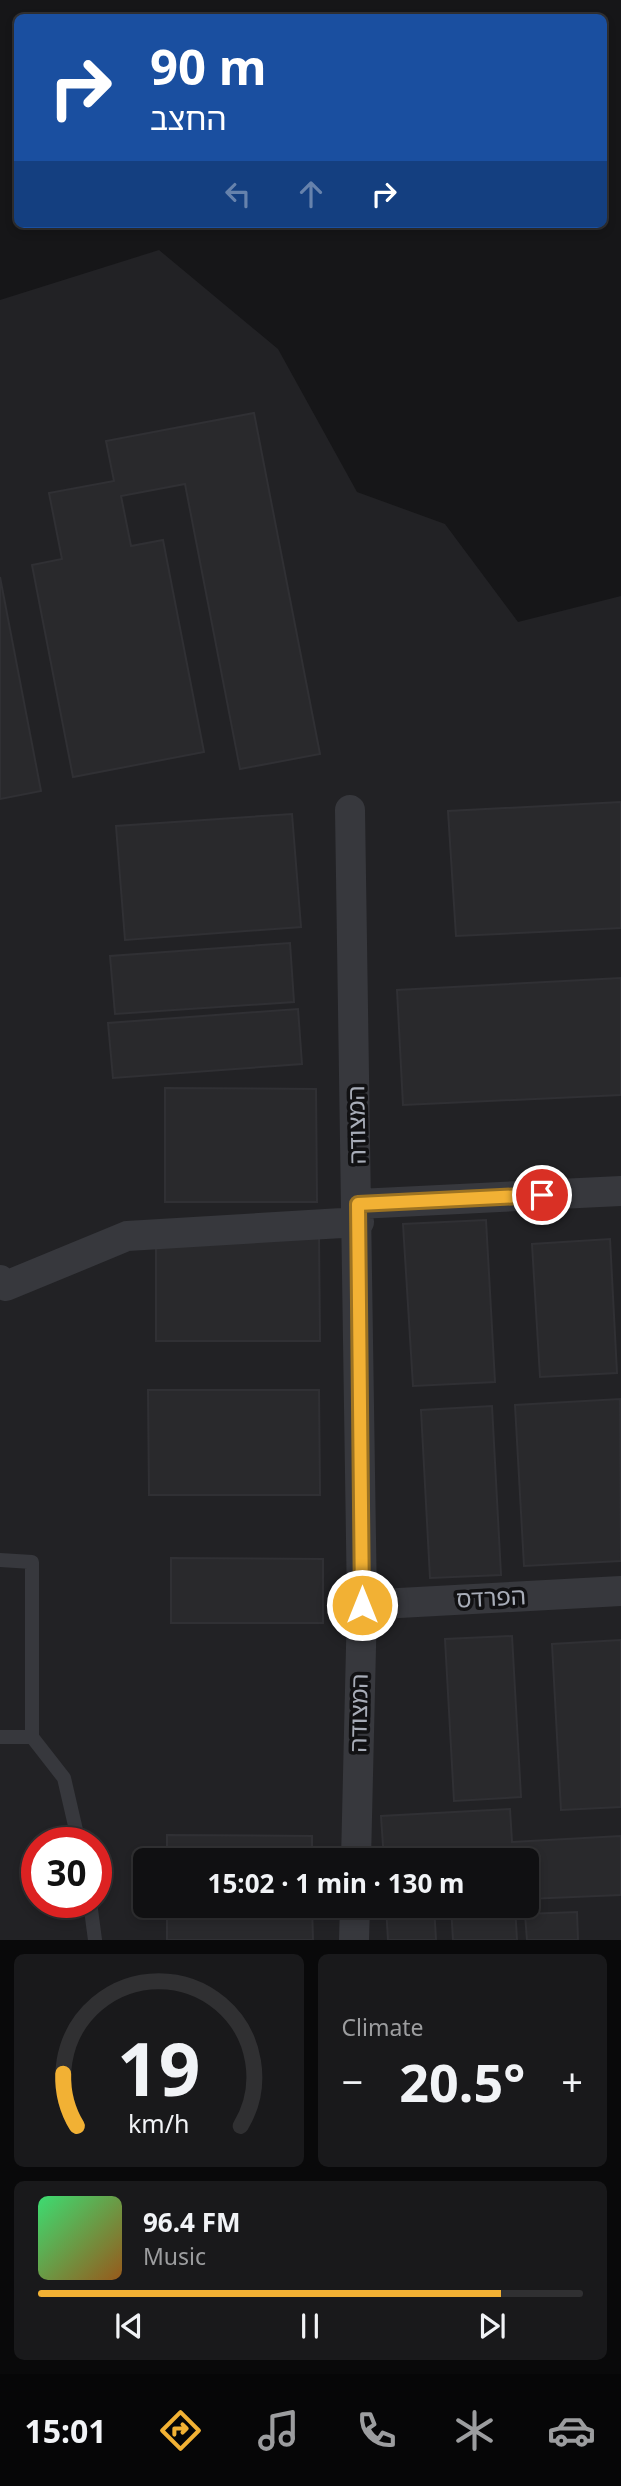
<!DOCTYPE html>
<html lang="en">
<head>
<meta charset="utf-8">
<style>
  body { margin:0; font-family:"Noto Sans","Noto Sans Hebrew",sans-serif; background:#19191b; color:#f1f3f6; height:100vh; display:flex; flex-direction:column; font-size:26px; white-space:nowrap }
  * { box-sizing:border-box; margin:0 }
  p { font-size:23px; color:#9c9d9f }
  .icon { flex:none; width:38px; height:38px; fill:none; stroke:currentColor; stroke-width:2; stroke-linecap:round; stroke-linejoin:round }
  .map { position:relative; height:1940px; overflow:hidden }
  .sheet { display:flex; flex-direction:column; gap:14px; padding:14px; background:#09090a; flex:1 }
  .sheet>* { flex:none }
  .top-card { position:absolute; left:14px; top:14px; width:593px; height:214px; border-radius:10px; box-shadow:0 4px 10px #0003,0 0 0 2px #303032; background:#1a4fa0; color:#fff; overflow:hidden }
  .speed { position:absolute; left:21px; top:1827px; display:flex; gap:14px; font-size:35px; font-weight:700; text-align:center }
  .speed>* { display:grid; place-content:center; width:91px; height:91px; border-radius:50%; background:#101012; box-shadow:0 4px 10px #0003,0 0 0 2px #303032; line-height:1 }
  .speed .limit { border:10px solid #d22; background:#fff; color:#111 }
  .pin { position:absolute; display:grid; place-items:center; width:60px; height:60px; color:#fff; margin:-30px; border:4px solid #fff; border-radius:50%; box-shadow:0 2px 7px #0007 }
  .me { position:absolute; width:77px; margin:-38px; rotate:0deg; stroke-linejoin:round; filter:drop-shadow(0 0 5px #0008) }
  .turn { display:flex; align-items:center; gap:24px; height:147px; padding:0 21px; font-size:32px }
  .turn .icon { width:91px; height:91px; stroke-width:2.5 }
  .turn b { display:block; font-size:49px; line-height:60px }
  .lanes { display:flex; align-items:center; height:66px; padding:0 21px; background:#0003; justify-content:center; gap:35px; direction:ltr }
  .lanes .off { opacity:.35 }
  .big { font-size:52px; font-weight:700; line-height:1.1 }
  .sheet .widget { flex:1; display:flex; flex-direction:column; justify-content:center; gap:10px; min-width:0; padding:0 24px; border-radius:10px; background:#19191b }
  .sheet .dial { align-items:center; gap:0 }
  .dial svg { height:182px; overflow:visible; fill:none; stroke:#303032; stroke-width:7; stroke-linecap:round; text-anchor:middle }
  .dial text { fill:#f1f3f6; stroke:none }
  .song { display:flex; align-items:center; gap:21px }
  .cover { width:84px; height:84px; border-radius:10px; background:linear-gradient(135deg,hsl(140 70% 55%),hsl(30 70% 35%)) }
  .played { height:7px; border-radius:4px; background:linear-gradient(90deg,#f2b134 85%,#303032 85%) }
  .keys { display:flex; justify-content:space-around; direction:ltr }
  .heat { display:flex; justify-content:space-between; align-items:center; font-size:38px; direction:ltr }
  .sheet .tiles { flex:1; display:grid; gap:14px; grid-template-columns:1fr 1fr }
  .widget:last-child { grid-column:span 2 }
  .trip { position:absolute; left:133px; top:1848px; width:406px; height:70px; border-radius:10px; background:#101012; box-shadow:0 4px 10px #0003,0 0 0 2px #303032; font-weight:700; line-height:70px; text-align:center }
  .menu { display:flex; height:112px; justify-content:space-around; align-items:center; background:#060607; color:#9c9d9f }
  .menu .icon { width:49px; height:49px }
  .menu .selected { color:#f2b134 }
  .menu b { font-size:32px; color:#f1f3f6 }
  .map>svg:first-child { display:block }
  .built { fill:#222225; fill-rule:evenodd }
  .building { fill:#29292c; stroke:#303034; stroke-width:2 }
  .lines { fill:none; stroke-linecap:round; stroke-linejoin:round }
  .lane { stroke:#37383d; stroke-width:14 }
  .street { stroke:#37383d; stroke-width:30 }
  .route-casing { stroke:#9d7322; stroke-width:18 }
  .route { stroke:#f2b134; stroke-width:12 }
  .labels { text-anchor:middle; stroke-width:7; stroke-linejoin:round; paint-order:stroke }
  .street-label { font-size:24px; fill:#a8adb8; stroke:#111113 }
</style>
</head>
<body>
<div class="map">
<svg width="621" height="1940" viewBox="0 0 621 1940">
  <rect width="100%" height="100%" fill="#161618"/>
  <path class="built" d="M159 250 278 349 357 492 445 524 518 622 621 596V1940H0V300ZM37 1843H96V1902H37ZM145 1860H527V1906H145Z"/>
  <path class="building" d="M254 413 320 754 240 769 185 484 121 496 131 546 163 540 204 752 73 777 32 565 62 559 49 493 114 481 106 441Z
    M0 577 41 791 0 799Z
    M621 802V928L456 936 448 811Z
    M292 814 301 927 125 940 116 826Z
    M290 943 294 1002 115 1014 110 956Z
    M621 978V1095L403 1105 397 990Z
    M298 1009 302 1064 113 1078 108 1023Z
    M165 1088 316 1089 317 1202H165Z
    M486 1220 495 1382 413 1386 403 1224Z
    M156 1237H319L320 1341H156Z
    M610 1239 617 1373 540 1377 532 1244Z
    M148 1390H319L320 1495H149Z
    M620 1399 621 1561 524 1566 515 1405Z
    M492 1406 501 1575 430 1578 421 1410Z
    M171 1558 323 1559V1623H171Z
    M512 1636 521 1797 454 1801 445 1639Z
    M621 1640V1807L561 1810 552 1644Z
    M510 1809 512 1842 621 1836V1895L527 1899V1860H384L381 1816Z
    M167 1835 312 1836V1860H167Z
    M167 1906H312L313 1940H167Z
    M386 1906H434L436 1940H388Z
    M451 1906H515L517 1940H453Z
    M577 1912 578 1940H527L525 1914Z"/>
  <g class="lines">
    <path class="lane" d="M0 1560 32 1562V1737H0
      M32 1737 64 1778 79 1843
      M90 1902 95 1940"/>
    <path class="street" d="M350 810 362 1605 356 1860
      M358 1204 621 1191
      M0 1280 6 1286 127 1236 359 1222
      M362 1605 621 1591
      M354 1940 355 1906"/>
  </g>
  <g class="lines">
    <g class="route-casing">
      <path id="route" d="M362 1605 358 1204 542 1195"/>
    </g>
    <use href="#route" class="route"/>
  </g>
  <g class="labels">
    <g class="street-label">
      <text transform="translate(357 1125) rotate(-91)" y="8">המצודה</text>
      <text transform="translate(491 1598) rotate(-3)" y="8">הפרדס</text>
      <text transform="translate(359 1713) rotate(-89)" y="8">המצודה</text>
    </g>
  </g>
</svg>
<div class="speed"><div class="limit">30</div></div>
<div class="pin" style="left:542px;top:1195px;background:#d93025"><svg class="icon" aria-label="arrive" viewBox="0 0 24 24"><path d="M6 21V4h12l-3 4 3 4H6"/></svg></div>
<svg class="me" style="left:362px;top:1605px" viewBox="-20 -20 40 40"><circle r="17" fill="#f2b134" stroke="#fff" stroke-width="3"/><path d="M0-11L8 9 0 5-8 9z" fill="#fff"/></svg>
<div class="trip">15:02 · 1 min · 130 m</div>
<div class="top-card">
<div class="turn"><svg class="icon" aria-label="right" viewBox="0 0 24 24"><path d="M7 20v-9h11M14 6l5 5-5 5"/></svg><div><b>90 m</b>החצב</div></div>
<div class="lanes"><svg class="icon off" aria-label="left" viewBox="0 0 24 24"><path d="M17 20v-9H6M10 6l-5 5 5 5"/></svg><svg class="icon off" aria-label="ahead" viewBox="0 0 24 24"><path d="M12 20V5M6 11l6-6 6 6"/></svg><svg class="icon" aria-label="right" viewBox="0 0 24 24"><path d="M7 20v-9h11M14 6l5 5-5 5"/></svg></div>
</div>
</div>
<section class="sheet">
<div class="tiles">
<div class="widget dial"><svg viewBox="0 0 100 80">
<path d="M14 69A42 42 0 1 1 86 69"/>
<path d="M14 69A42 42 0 0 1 8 46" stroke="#f2b134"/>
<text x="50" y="56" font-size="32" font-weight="700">19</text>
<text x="50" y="72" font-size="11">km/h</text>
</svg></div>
<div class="widget"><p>Climate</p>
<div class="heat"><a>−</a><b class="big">20.5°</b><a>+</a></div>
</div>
<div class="widget">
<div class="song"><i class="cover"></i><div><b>96.4 FM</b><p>Music</p></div></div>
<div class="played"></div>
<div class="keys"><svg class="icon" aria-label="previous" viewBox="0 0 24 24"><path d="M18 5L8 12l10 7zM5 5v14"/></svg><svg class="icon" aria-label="pause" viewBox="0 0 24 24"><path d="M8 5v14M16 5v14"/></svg><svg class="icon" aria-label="next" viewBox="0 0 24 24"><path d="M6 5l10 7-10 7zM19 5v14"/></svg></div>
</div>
</div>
</section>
<nav class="menu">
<b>15:01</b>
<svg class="icon selected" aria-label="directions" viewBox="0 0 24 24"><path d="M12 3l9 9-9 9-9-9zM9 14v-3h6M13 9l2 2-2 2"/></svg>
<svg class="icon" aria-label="music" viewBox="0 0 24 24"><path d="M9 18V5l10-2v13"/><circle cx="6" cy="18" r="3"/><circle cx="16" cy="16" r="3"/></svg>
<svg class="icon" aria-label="phone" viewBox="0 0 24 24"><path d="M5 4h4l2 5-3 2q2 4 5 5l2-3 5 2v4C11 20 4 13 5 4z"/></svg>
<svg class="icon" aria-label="climate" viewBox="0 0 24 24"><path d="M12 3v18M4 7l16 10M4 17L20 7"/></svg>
<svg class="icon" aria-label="car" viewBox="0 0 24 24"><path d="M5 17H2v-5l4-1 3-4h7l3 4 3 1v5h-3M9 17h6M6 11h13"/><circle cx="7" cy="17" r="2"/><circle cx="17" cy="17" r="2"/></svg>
</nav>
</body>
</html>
